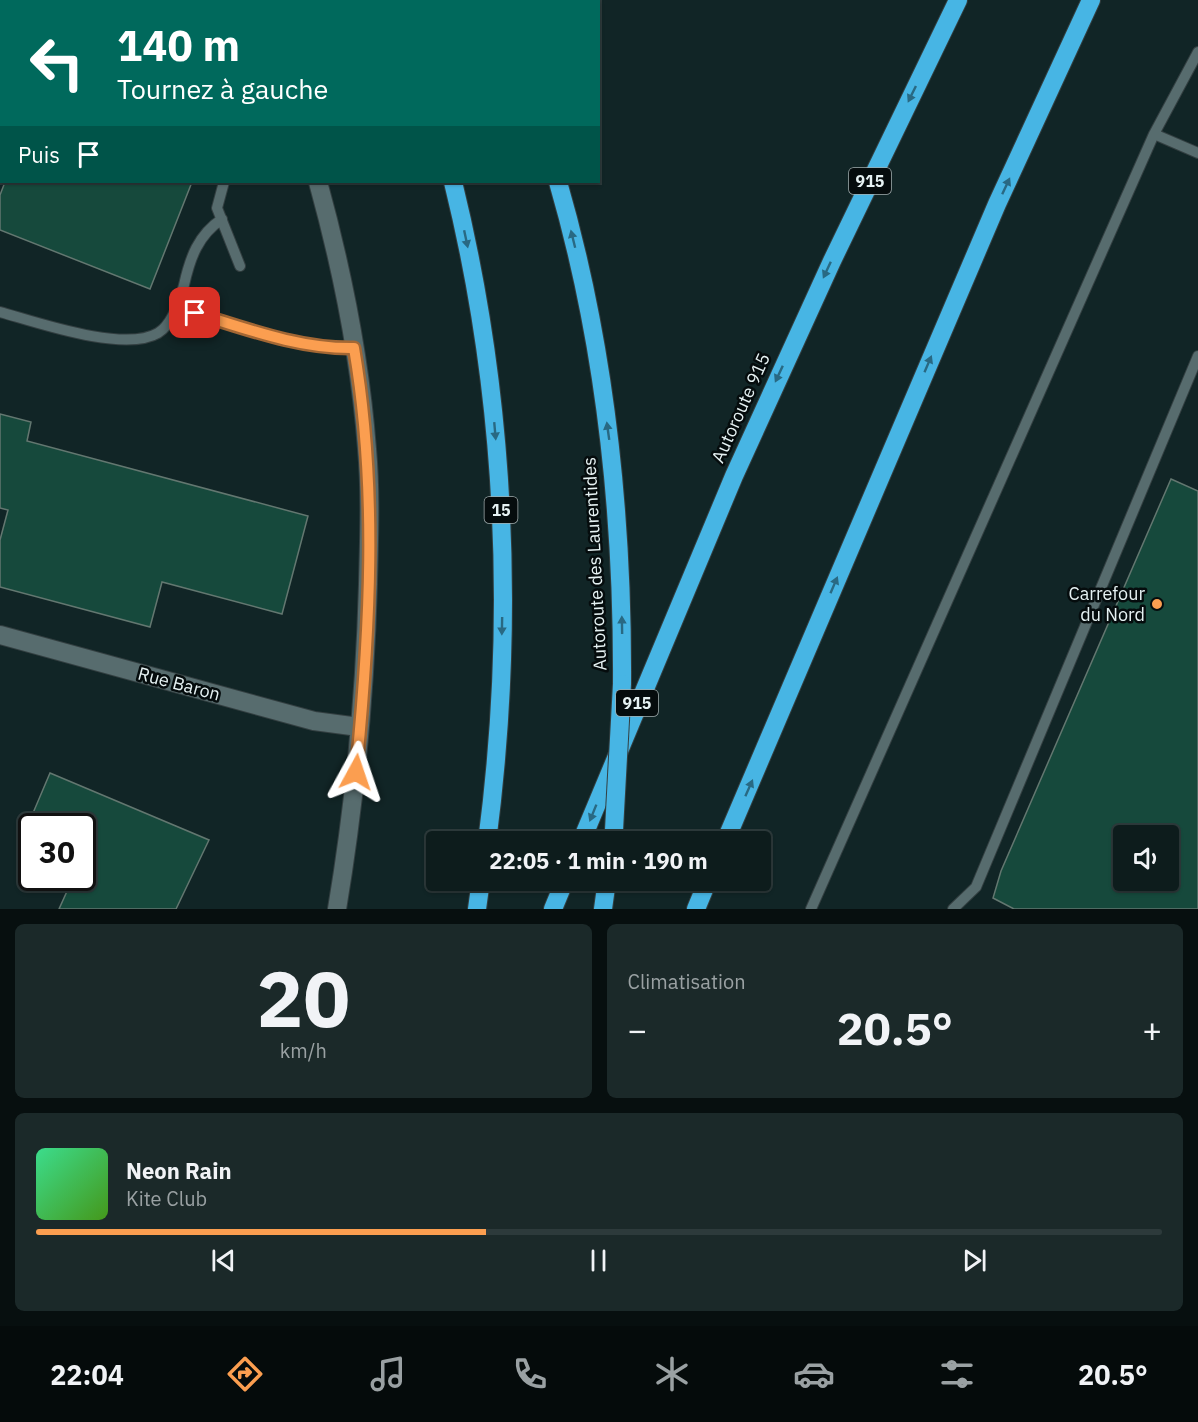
<!DOCTYPE html>
<html lang="fr">
<head>
<meta charset="utf-8">
<style>
  body { margin:0; font-family:"IBM Plex Sans",sans-serif; background:#1b2929; color:#f1f3f6; height:100vh; display:flex; flex-direction:column; font-size:22px; white-space:nowrap }
  * { box-sizing:border-box; margin:0 }
  p { font-size:20px; color:#9aa1a3 }
  .icon { flex:none; width:33px; height:33px; fill:none; stroke:currentColor; stroke-width:2; stroke-linecap:round; stroke-linejoin:round }
  .map { position:relative; height:909px; overflow:hidden }
  .drawer { display:flex; flex-direction:column; gap:15px; padding:15px; background:#070f0f; flex:1 }
  .drawer>* { flex:none }
  .guide { position:absolute; left:0px; top:0px; width:600px; height:183px; box-shadow:0 2px 4px #0004,0 0 0 2px #2d3a3b; background:#00695c; color:#fff; overflow:hidden }
  .tools { position:absolute; left:1113px; top:825px; display:grid; gap:12px }
  .tools a { display:grid; place-items:center; width:66px; height:66px; border-radius:6px; background:#0d1c1c; box-shadow:0 2px 4px #0004,0 0 0 2px #2d3a3b; font-size:30px }
  .speed { position:absolute; left:18px; top:813px; display:flex; gap:12px; font-size:30px; font-weight:700; text-align:center }
  .speed>* { display:grid; place-content:center; width:78px; height:78px; border-radius:50%; background:#0d1c1c; box-shadow:0 2px 4px #0004,0 0 0 2px #2d3a3b; line-height:1 }
  .speed .limit { border:3px solid #111; border-radius:9px; background:#fff; color:#111 }
  .pin { position:absolute; display:grid; place-items:center; width:51px; height:51px; color:#fff; margin:-26px; border-radius:12px; box-shadow:0 3px 9px #0006 }
  .me { position:absolute; width:66px; margin:-33px; rotate:5deg; stroke-linejoin:round; filter:drop-shadow(0 0 4px #0008) }
  .turn { display:flex; align-items:center; gap:21px; height:126px; padding:0 18px; font-size:27px }
  .turn .icon { width:78px; height:78px; stroke-width:2.5 }
  .turn b { display:block; font-size:42px; line-height:51px }
  .then { display:flex; align-items:center; height:57px; padding:0 18px; background:#0003; gap:12px; font-size:22px }
  .big { font-size:45px; font-weight:800; line-height:1.1 }
  .drawer .tile { flex:1; display:flex; flex-direction:column; justify-content:center; gap:9px; min-width:0; padding:0 21px; border-radius:9px; background:#1b2929 }
  .drawer .dial { align-items:center; gap:0 }
  .dial b { font-size:78px; line-height:1 }
  .song { display:flex; align-items:center; gap:18px }
  .cover { width:72px; height:72px; border-radius:9px; background:linear-gradient(135deg,hsl(150 70% 55%),hsl(100 70% 35%)) }
  .played { height:6px; border-radius:3px; background:linear-gradient(90deg,#fb9e50 40%,#2d3a3b 40%) }
  .keys { display:flex; justify-content:space-around; direction:ltr }
  .heat { display:flex; justify-content:space-between; align-items:center; font-size:33px; direction:ltr }
  .drawer .tiles { flex:1; display:grid; gap:15px; grid-template-columns:1fr 1fr }
  .tile:last-child { grid-column:span 2 }
  .trip { position:absolute; left:426px; top:831px; width:345px; height:60px; border-radius:6px; background:#0d1c1c; box-shadow:0 2px 4px #0004,0 0 0 2px #2d3a3b; font-weight:800; line-height:60px; text-align:center }
  .tab-bar { display:flex; height:96px; justify-content:space-around; align-items:center; background:#050b0b; color:#9aa1a3 }
  .tab-bar .icon { width:42px; height:42px }
  .tab-bar .active { color:#fb9e50 }
  .tab-bar b { font-size:27px; color:#f1f3f6 }
  .map>svg:first-child { display:block }
  .building { fill:#16493c; stroke:#637770; stroke-width:1.5; fill-rule:evenodd }
  .lines { fill:none; stroke-linecap:round; stroke-linejoin:round }
  .lane-casing { stroke:#333f41; stroke-width:12 }
  .street-casing { stroke:#333f41; stroke-width:20 }
  .highway-casing { stroke:#333f41; stroke-width:20 }
  .lane { stroke:#576c6e; stroke-width:10 }
  .street { stroke:#576c6e; stroke-width:18 }
  .highway { stroke:#47b5e4; stroke-width:18 }
  .highway-bridge-casing { stroke:#333f41; stroke-width:20; stroke-linecap:butt }
  .highway-bridge { stroke:#47b5e4; stroke-width:18 }
  .oneway { fill:#296983 }
  .route-casing { stroke:#a36734; stroke-width:15 }
  .route { stroke:#fb9e50; stroke-width:10 }
  .poi-dot { fill:#fb9e50; stroke:#050c0d; stroke-width:2 }
  .labels { text-anchor:middle; stroke-width:5; stroke-linejoin:round; paint-order:stroke }
  .shield { fill:#050c0d; stroke:#a2adae; stroke-width:1.5 }
  .shield-label { font-size:16px; font-weight:bold; fill:#e6f2f3 }
  .street-label { font-size:18px; fill:#e6f2f3; stroke:#050c0d }
  .poi-label { font-size:18px; fill:#e6f2f3; stroke:#050c0d; text-anchor:end }
</style>
</head>
<body>
<div class="map">
<svg width="1198" height="909" viewBox="0 0 1198 909">
  <rect width="100%" height="100%" fill="#112526"/>
  <path class="building" d="M5 182H192L150 289 0 230V195Z
    M0 414 31 422 27 441 308 516 282 614 162 582 150 627 0 587V540L8 510 0 508Z
    M1171 479 1198 491V909H1014L993 898 1001 871ZM1124 836H1168V880H1124Z
    M50 773 209 840 176 909H59L73 878H82V826H32V852L19 846Z"/>
  <g class="lines">
    <g class="lane-casing">
      <path id="lane" d="M17 2 18 0
        M0 64 2 59
        M1154 134 1198 153
        M224 182 217 208 240 266
        M176 307C234 325 294 349 354 348
        M0 312C36 322 124 353 158 333 173 324 180 300 184 285 190 258 198 235 222 219
        M811 909 1154 134 1198 52
        M953 909 976 887 1198 356"/>
    </g>
    <g class="street-casing">
      <path id="street" d="M261 0 262 2
        M318 182C342 269 360 358 367 449 371 494 369 539 368 584 365 693 355 802 337 909
        M0 635 314 721 359 727"/>
    </g>
    <g class="highway-casing">
      <path id="highway" d="M399 0 400 2
        M497 0V2
        M453 182C506 397 516 621 487 842
        M558 182C605 344 623 515 622 684
        M581 842 734 476 832 261 958 0
        M725 842 997 204 1091 0
        M477 909 481 880
        M553 909 565 880
        M603 909 607 880
        M696 909 708 880"/>
    </g>
    <use href="#lane" class="lane"/>
    <use href="#street" class="street"/>
    <use href="#highway" class="highway"/>
    <g class="highway-bridge-casing">
      <path id="highway-bridge" d="M614 830 622 684"/>
    </g>
    <use href="#highway-bridge" class="highway-bridge"/>
  </g>
  <defs><path id="oneway-solid" d="M-6-.8H1V-3.2L6.5 0L1 3.2V.8H-6Z" transform="scale(1.5)"/></defs>
  <g class="oneway">
    <use href="#oneway-solid" transform="translate(912 94) rotate(116)"/>
    <use href="#oneway-solid" transform="translate(1006 186) rotate(-65)"/>
    <use href="#oneway-solid" transform="translate(466 239) rotate(78)"/>
    <use href="#oneway-solid" transform="translate(573 239) rotate(-104)"/>
    <use href="#oneway-solid" transform="translate(827 270) rotate(115)"/>
    <use href="#oneway-solid" transform="translate(928 364) rotate(-67)"/>
    <use href="#oneway-solid" transform="translate(779 374) rotate(115)"/>
    <use href="#oneway-solid" transform="translate(495 431) rotate(85)"/>
    <use href="#oneway-solid" transform="translate(608 431) rotate(-98)"/>
    <use href="#oneway-solid" transform="translate(834 585) rotate(-67)"/>
    <use href="#oneway-solid" transform="translate(622 625) rotate(-91)"/>
    <use href="#oneway-solid" transform="translate(502 626) rotate(91)"/>
    <use href="#oneway-solid" transform="translate(749 788) rotate(-66)"/>
    <use href="#oneway-solid" transform="translate(593 813) rotate(112)"/>
  </g>
  <g class="lines">
    <g class="route-casing">
      <path id="route" d="M195 313C247 329 300 349 354 348 378 488 370 632 356 772"/>
    </g>
    <use href="#route" class="route"/>
  </g>
  <circle class="poi-dot" cx="1157" cy="604" r="6"/>
  <g class="labels">
    <g class="shield">
      <rect x="849" y="168" width="42" height="26" rx="4.5"/>
      <rect x="484.5" y="497" width="33" height="26" rx="4.5"/>
      <rect x="616" y="690" width="42" height="26" rx="4.5"/>
    </g>
    <g class="shield-label">
      <text x="870" y="187">915</text>
      <text x="501" y="516">15</text>
      <text x="637" y="709">915</text>
    </g>
    <g class="street-label">
      <text transform="translate(741 408) rotate(-66)" y="6">Autoroute 915</text>
      <text transform="translate(595 564) rotate(-93)" y="6">Autoroute des Laurentides</text>
      <text transform="translate(179 684) rotate(15)" y="6">Rue Baron</text>
    </g>
    <g class="poi-label">
      <text x="1145" y="600">Carrefour<tspan x="1145" dy="21">du Nord</tspan></text>
    </g>
  </g>
</svg>
<div class="tools">
<a><svg class="icon" aria-label="sound" viewBox="0 0 24 24"><path d="M4 9h4l5-4v14l-5-4H4zM17 9q2 3 0 6"/></svg></a>
</div>
<div class="speed"><div class="limit">30</div></div>
<div class="pin" style="left:195px;top:313px;background:#d93025"><svg class="icon" aria-label="arrive" viewBox="0 0 24 24"><path d="M6 21V4h12l-3 4 3 4H6"/></svg></div>
<svg class="me" style="left:356px;top:772px" viewBox="-20 -20 40 40"><path d="M0-17L14 15 0 8-14 15z" fill="#fb9e50" stroke="#fff" stroke-width="4"/></svg>
<div class="trip">22:05 · 1 min · 190 m</div>
<div class="guide">
<div class="turn"><svg class="icon" aria-label="left" viewBox="0 0 24 24"><path d="M17 20v-9H6M10 6l-5 5 5 5"/></svg><div><b>140 m</b>Tournez à gauche</div></div>
<div class="then">Puis<svg class="icon" aria-label="arrive" viewBox="0 0 24 24"><path d="M6 21V4h12l-3 4 3 4H6"/></svg></div>
</div>
</div>
<section class="drawer">
<div class="tiles">
<div class="tile dial"><b>20</b><p>km/h</p></div>
<div class="tile"><p>Climatisation</p>
<div class="heat"><a>−</a><b class="big">20.5°</b><a>+</a></div>
</div>
<div class="tile">
<div class="song"><i class="cover"></i><div><b>Neon Rain</b><p>Kite Club</p></div></div>
<div class="played"></div>
<div class="keys"><svg class="icon" aria-label="previous" viewBox="0 0 24 24"><path d="M18 5L8 12l10 7zM5 5v14"/></svg><svg class="icon" aria-label="pause" viewBox="0 0 24 24"><path d="M8 5v14M16 5v14"/></svg><svg class="icon" aria-label="next" viewBox="0 0 24 24"><path d="M6 5l10 7-10 7zM19 5v14"/></svg></div>
</div>
</div>
</section>
<nav class="tab-bar">
<b>22:04</b>
<svg class="icon active" aria-label="directions" viewBox="0 0 24 24"><path d="M12 3l9 9-9 9-9-9zM9 14v-3h6M13 9l2 2-2 2"/></svg>
<svg class="icon" aria-label="music" viewBox="0 0 24 24"><path d="M9 18V5l10-2v13"/><circle cx="6" cy="18" r="3"/><circle cx="16" cy="16" r="3"/></svg>
<svg class="icon" aria-label="phone" viewBox="0 0 24 24"><path d="M5 4h4l2 5-3 2q2 4 5 5l2-3 5 2v4C11 20 4 13 5 4z"/></svg>
<svg class="icon" aria-label="climate" viewBox="0 0 24 24"><path d="M12 3v18M4 7l16 10M4 17L20 7"/></svg>
<svg class="icon" aria-label="car" viewBox="0 0 24 24"><path d="M5 17H2v-5l4-1 3-4h7l3 4 3 1v5h-3M9 17h6M6 11h13"/><circle cx="7" cy="17" r="2"/><circle cx="17" cy="17" r="2"/></svg>
<svg class="icon" aria-label="filters" viewBox="0 0 24 24"><path d="M4 7h16M4 17h16"/><circle cx="9" cy="7" r="2"/><circle cx="15" cy="17" r="2"/></svg>
<b>20.5°</b>
</nav>
</body>
</html>
